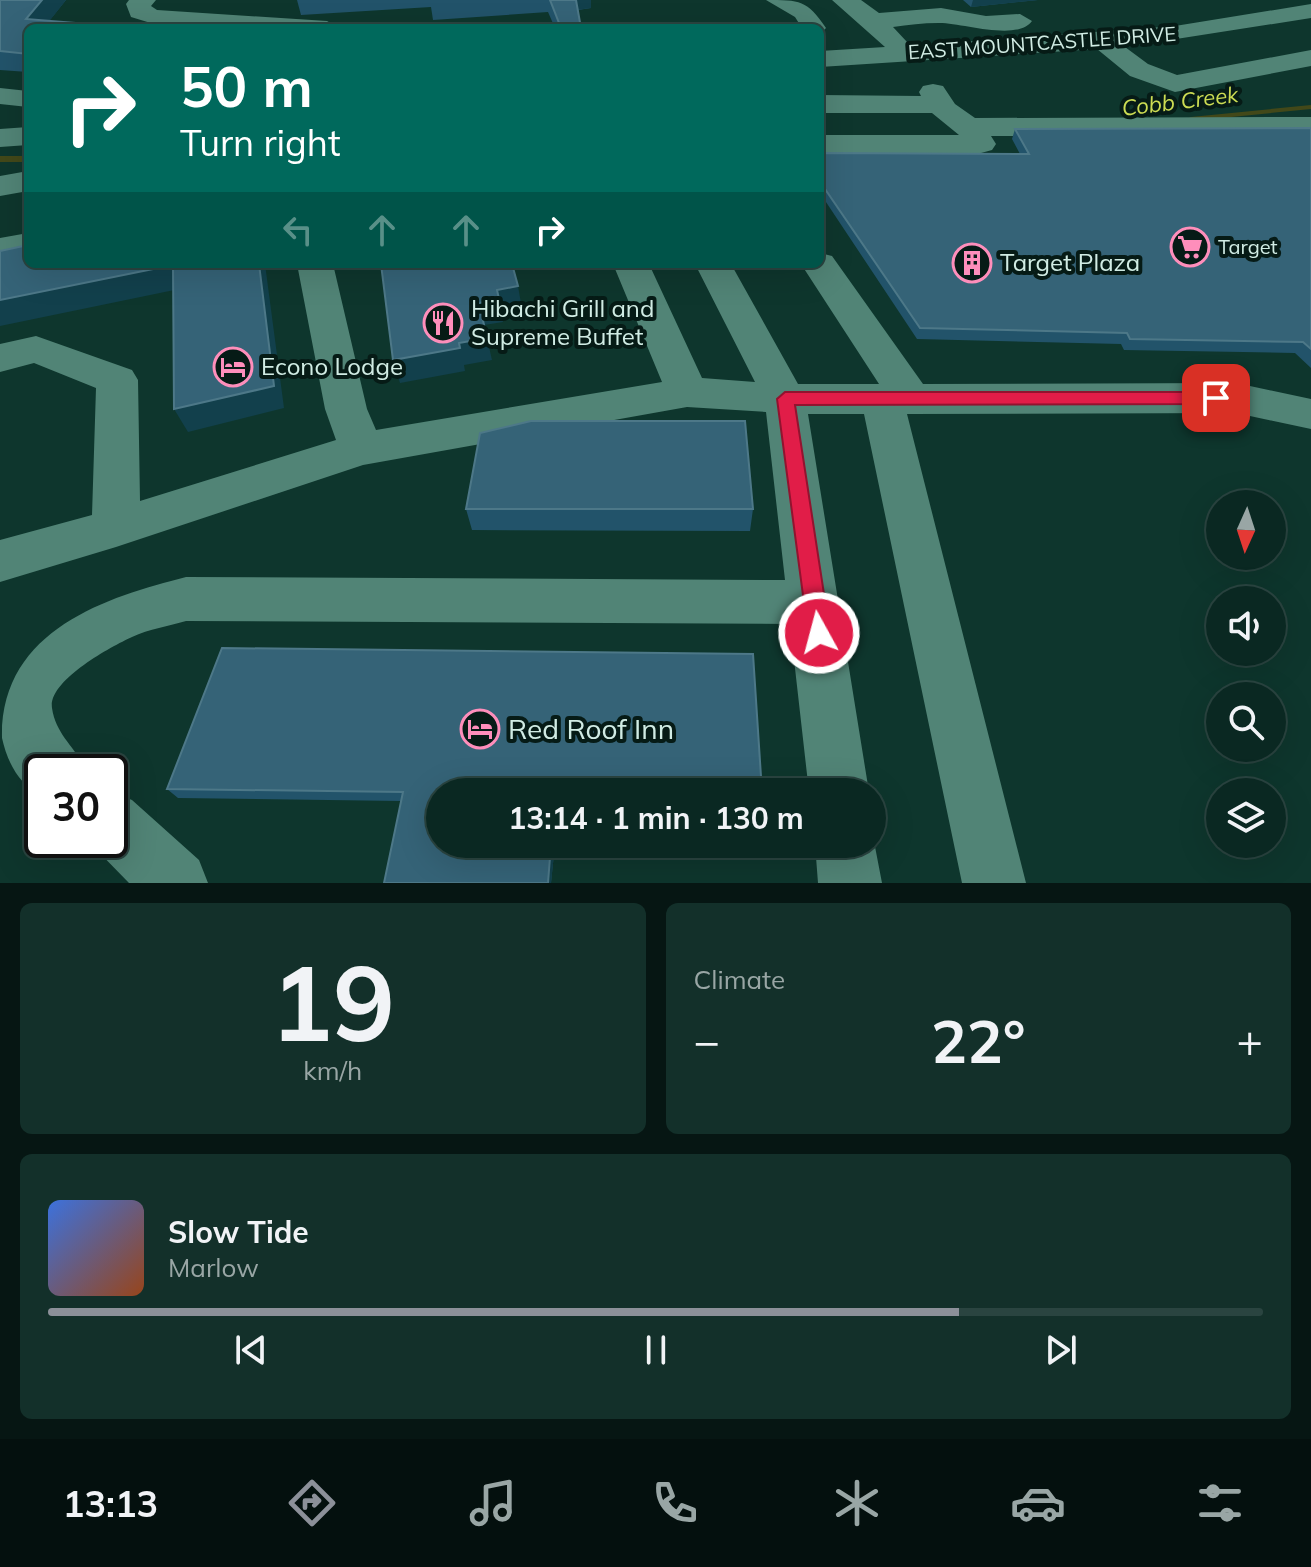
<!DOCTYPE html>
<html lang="en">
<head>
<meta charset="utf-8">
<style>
  body { margin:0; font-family:Mulish,sans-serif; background:#13302a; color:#f1f3f6; height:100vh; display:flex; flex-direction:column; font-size:30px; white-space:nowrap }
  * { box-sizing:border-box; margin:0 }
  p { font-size:26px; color:#99a6a5 }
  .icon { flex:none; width:44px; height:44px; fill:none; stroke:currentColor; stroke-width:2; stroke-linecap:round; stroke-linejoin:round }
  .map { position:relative; height:883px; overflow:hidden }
  .drawer { display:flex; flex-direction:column; gap:20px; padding:20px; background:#061613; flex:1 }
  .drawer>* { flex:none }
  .hud { position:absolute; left:24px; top:24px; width:800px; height:244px; border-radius:12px; box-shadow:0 8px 32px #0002,0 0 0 2px #2a4440; background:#00695c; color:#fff; overflow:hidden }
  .needle { width:52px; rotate:183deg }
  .tools { position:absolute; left:1206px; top:490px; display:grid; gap:16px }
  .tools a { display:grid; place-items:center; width:80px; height:80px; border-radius:50%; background:#0a2822; box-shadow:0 8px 32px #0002,0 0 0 2px #2a4440; font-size:40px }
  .speed { position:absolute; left:24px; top:754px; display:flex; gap:16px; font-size:40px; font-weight:700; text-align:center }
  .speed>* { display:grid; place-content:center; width:104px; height:104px; border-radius:50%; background:#0a2822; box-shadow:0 8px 32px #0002,0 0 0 2px #2a4440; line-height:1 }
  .speed .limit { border:4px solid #111; border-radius:12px; background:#fff; color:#111 }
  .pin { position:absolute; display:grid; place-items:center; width:68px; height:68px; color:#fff; margin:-34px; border-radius:16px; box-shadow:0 4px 12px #0006 }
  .me { position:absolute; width:88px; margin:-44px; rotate:353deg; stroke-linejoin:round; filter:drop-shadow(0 0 6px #0008) }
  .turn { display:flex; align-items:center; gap:28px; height:168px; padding:0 24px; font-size:36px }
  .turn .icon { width:104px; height:104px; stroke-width:2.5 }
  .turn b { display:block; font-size:56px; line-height:68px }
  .lanes { display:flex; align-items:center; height:76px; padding:0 24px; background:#0003; justify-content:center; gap:40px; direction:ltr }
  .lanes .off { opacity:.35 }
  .big { font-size:60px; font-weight:700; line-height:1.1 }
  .drawer .card { flex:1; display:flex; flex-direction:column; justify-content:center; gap:12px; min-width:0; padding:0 28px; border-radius:12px; background:#13302a }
  .drawer .dial { align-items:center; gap:0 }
  .dial b { font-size:104px; line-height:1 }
  .song { display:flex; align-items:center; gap:24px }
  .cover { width:96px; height:96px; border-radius:12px; background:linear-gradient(135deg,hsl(220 70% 55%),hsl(20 70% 35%)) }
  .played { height:8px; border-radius:4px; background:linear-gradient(90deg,#8c9099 75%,#2a4440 75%) }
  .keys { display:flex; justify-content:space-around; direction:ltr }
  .heat { display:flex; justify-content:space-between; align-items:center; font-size:44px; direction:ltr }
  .drawer .tiles { flex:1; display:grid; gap:20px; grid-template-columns:1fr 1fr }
  .card:last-child { grid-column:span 2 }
  .trip { position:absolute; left:426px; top:778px; width:460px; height:80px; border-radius:40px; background:#0a2822; box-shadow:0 8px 32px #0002,0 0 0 2px #2a4440; font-weight:700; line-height:80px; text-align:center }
  .menu { display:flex; height:128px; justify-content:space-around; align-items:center; background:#04100e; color:#99a6a5 }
  .menu .icon { width:56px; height:56px }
  .menu .active { color:#8c9099 }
  .menu b { font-size:36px; color:#f1f3f6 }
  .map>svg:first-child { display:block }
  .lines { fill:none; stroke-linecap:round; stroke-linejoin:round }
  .stream { fill:#424819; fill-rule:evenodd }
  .minor { fill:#518476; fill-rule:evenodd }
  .wall { fill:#22536a }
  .shaded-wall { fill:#12404c }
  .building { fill:#356377; stroke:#4d7888; stroke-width:2 }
  .route { fill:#e11d48; stroke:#92132f; stroke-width:2 }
  .labels { text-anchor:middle; stroke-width:8; stroke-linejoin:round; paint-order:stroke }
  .far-street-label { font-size:20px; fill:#d1ece4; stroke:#061b16 }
  .far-poi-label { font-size:20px; fill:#d1ece4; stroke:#061b16; text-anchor:start }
  .far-water-label { font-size:22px; font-style:italic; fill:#ccdc53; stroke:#061b16 }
  .poi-label { font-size:24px; fill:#d1ece4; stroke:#061b16; text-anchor:start }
  .near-poi-label { font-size:28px; fill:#d1ece4; stroke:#061b16; text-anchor:start }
</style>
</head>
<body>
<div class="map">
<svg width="1311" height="883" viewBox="0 0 1311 883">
  <rect width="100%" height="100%" fill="#0e362d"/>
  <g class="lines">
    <path class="stream" d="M1311 105V109L1191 121 1187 119 1191 117Z
      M0 156H28V162H0Z"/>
    <path class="minor" d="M129 0H156L151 6 157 10 327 21 339 28 154 24 131 17 126 4Z
      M766 0C800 0 807 0 826 28L820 34V28H802L795 17Z
      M832 0H861L879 13 941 8 986 16 1020 14 1032 21C1017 42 960 22 938 23 923 23 908 25 893 27L908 43 906 46 1175 26 1311 4V18L1125 47 1148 64 1177 75 1311 50V66L1175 92 1130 76 1097 49 820 67V51L885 47Z
      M933 84 943 86 955 104 975 118 1311 117V135L991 136 996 144 992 150 981 153H820V135H959L932 113H820V95L921 96 919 92 923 86Z
      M0 88 28 91V107L0 104Z
      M28 127V145L0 147V129Z
      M28 171V191L0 196V176Z
      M28 233V253L0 260V238Z
      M820 253 832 256 923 384 1236 383 1311 399V429L1236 413 907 414 1026 883H962L864 414H808L869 792H809L790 624 186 621C169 626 149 629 132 637 110 647 48 681 52 708 56 736 77 748 87 772H42V795C19 786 7 761 2 738 0 630 107 597 186 577L785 580 766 412 687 407 363 465 116 547 0 582V540L92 515 96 388 34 363 0 372V344L36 336 132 370 138 380 140 501 336 440 325 409 297 264H333L367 409 376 430 662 382 613 264H649L702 378 755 382 695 264H731L798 384H879L801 264H820Z
      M110 791 132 800 199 860 208 883H129L87 840H110Z
      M872 831 882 883H818L815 844H872Z"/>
  </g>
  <path class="wall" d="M0 0H66L49 21 28 28V72L0 70Z
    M297 0H591V8L578 10 581 28H555L548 12 433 20 431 7 301 15Z
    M963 0H1038L971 7Z
    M1311 128V368L1295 353 1124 350 1121 344 917 339 822 196 820 191V153L1020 154 1012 139 1015 129Z
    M466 509H753L750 531 472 530Z
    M167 789 440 792 555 844 551 883H384L401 801 178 798Z"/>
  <path class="shaded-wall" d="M42 0H66L44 28 26 19Z
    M575 0H591V8L576 10Z
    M973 0H1038L971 7Z
    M259 264H265L284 408 188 432 174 409Z
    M173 265 184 288 0 326V300Z
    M518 286 522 309 501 312 503 322 484 325 479 303 497 290Z
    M487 338 492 360 464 365 465 371 400 383 393 360 459 343Z
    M551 844H555L551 883H548Z"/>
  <path class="building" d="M0 0H42L26 19 138 28H28V54L0 51Z
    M550 0H576L581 28H561Z
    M1311 128V349L1303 342 1130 339 1127 333 920 328 823 186 820 176V153L1029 154 1015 129Z
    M28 245V264H259L274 386 174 409 173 265 0 300V251Z
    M381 264H512L518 286 497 290 499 299 479 303 487 338 459 343 460 348 393 360Z
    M531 421H745L753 509H466L480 433Z
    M222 648 753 654 762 792H440V844H551L548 883H384L403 792 167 789Z"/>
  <path class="route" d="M785 392H1216L1224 398 1216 404 795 405 830 633 827 640 819 643 811 640 808 633 777 399Z"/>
  <defs>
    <g id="supermarket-ring" transform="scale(2)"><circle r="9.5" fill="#061b16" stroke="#fe8ebb" stroke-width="1.5"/><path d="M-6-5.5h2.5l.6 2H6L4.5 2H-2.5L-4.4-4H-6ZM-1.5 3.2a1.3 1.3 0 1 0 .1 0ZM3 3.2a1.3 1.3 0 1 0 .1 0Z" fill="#fe8ebb"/></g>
    <g id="building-ring" transform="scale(2)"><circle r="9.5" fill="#061b16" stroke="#fe8ebb" stroke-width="1.5"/><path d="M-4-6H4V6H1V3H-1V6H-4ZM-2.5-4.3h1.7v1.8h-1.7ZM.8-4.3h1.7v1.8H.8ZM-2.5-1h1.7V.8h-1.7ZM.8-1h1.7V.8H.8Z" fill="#fe8ebb"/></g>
    <g id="restaurant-ring" transform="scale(2)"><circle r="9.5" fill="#061b16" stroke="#fe8ebb" stroke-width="1.5"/><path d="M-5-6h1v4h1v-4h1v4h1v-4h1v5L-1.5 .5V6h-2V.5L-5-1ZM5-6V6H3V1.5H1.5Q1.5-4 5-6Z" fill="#fe8ebb"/></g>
    <g id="hotel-ring" transform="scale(2)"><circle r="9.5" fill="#061b16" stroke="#fe8ebb" stroke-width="1.5"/><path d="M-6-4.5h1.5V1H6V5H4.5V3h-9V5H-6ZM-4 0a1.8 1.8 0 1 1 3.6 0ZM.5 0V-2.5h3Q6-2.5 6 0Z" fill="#fe8ebb"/></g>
  </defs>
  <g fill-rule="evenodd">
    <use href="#supermarket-ring" x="1190" y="247"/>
    <use href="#building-ring" x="972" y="263"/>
    <use href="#restaurant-ring" x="443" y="323"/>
    <use href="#hotel-ring" x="233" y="367"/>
    <use href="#hotel-ring" x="480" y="729"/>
  </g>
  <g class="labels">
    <g class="far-street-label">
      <text transform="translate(1042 43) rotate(-4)" y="7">EAST MOUNTCASTLE DRIVE</text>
    </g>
    <g class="far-poi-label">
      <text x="1218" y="254">Target</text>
    </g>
    <g class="far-water-label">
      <text transform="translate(1180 101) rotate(-7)" y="8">Cobb Creek</text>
    </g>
    <g class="poi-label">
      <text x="1000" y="271">Target Plaza</text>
      <text x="471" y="317">Hibachi Grill and<tspan x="471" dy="28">Supreme Buffet</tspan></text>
      <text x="261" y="375">Econo Lodge</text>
    </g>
    <g class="near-poi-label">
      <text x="508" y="739">Red Roof Inn</text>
    </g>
  </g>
</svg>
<div class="tools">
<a><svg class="needle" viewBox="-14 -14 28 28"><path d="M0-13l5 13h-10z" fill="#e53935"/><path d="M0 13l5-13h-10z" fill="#99a6a5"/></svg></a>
<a><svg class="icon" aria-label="sound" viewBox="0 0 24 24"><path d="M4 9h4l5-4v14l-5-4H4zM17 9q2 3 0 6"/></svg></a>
<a><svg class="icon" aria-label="search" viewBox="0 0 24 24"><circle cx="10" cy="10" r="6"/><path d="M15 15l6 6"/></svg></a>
<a><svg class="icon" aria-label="layers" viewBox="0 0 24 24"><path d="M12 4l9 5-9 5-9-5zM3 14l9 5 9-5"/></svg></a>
</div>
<div class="speed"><div class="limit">30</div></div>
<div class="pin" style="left:1216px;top:398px;background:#d93025"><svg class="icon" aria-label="arrive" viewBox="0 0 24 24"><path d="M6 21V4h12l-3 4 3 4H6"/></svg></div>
<svg class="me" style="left:819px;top:633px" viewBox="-20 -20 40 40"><circle r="17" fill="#e11d48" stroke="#fff" stroke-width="3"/><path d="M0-11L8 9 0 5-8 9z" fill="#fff"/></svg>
<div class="trip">13:14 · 1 min · 130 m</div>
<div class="hud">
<div class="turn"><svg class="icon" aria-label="right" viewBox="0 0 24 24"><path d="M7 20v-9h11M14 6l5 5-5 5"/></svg><div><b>50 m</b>Turn right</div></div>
<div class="lanes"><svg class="icon off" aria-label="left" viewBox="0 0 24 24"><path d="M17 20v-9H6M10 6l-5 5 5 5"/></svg><svg class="icon off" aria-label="ahead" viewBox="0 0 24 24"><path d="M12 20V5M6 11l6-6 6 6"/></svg><svg class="icon off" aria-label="ahead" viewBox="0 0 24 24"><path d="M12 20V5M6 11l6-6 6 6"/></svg><svg class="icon" aria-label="right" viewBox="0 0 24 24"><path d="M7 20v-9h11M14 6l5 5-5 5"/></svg></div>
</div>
</div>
<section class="drawer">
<div class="tiles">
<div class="card dial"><b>19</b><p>km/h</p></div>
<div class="card"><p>Climate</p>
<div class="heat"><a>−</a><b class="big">22°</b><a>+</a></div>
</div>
<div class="card">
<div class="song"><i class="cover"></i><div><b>Slow Tide</b><p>Marlow</p></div></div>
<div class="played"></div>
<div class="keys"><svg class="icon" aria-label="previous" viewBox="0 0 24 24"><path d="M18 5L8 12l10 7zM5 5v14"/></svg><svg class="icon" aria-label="pause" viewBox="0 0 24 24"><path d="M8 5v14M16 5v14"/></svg><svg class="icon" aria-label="next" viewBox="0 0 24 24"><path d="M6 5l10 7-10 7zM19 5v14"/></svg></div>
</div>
</div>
</section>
<nav class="menu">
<b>13:13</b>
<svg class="icon active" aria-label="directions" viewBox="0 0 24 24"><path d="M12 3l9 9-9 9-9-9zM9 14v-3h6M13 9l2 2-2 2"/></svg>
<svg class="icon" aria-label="music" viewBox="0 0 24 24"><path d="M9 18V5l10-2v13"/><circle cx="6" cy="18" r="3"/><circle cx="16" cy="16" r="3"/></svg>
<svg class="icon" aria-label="phone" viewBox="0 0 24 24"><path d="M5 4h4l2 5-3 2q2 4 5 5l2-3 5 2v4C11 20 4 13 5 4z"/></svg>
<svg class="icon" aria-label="climate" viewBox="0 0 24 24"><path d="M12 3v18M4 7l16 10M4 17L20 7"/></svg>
<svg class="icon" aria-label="car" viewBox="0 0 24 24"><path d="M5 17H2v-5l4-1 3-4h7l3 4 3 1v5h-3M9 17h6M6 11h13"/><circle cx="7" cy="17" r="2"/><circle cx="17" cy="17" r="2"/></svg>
<svg class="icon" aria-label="filters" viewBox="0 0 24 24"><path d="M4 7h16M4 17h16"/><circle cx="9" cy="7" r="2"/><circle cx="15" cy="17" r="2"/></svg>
</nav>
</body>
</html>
